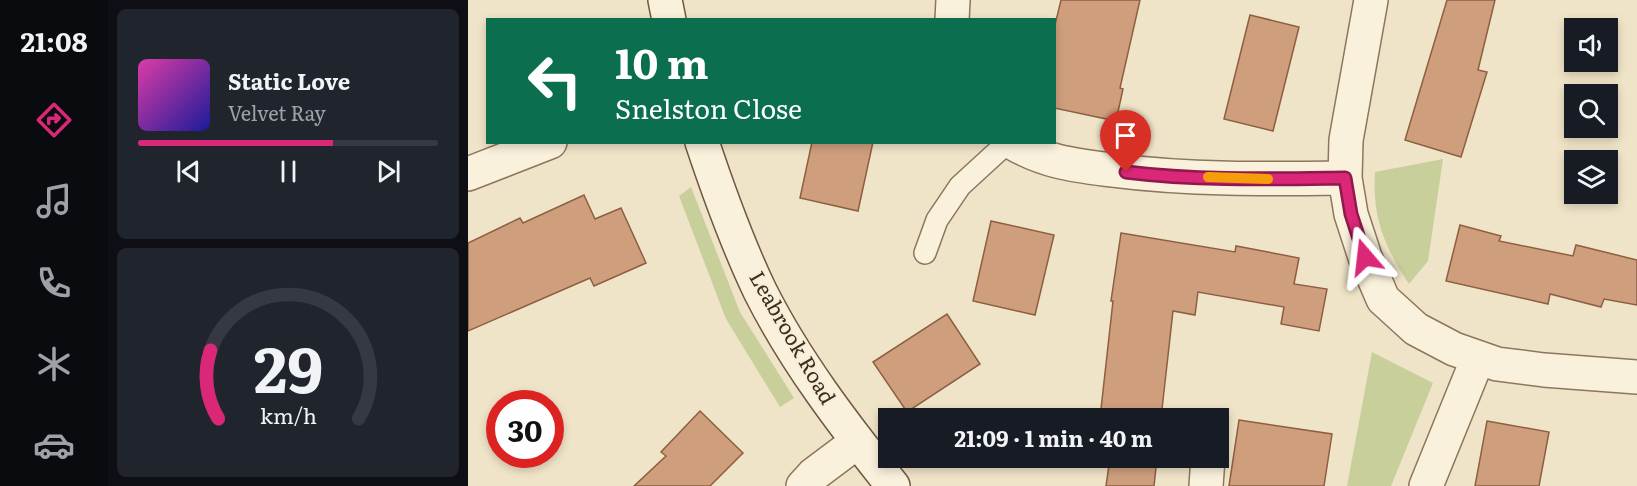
<!DOCTYPE html>
<html lang="en">
<head>
<meta charset="utf-8">
<style>
  body { margin:0; font-family:Literata,serif; background:#20242c; color:#f1f3f6; height:100vh; display:flex; flex-direction:column; font-size:22px; white-space:nowrap }
  * { box-sizing:border-box; margin:0 }
  p { font-size:20px; color:#9ea1a6 }
  .icon { flex:none; width:33px; height:33px; fill:none; stroke:currentColor; stroke-width:2; stroke-linecap:round; stroke-linejoin:round }
  .map { position:relative; flex:1; overflow:hidden }
  .panel { display:flex; flex-direction:column; gap:9px; padding:9px; background:#0d0f14; width:360px }
  .panel>* { flex:none }
  .hud { position:absolute; left:18px; top:18px; width:570px; height:126px; border-radius:0px; box-shadow:0 3px 9px #0003; background:#0b6e4f; color:#fff; overflow:hidden }
  .fabs { position:absolute; left:1096px; top:18px; display:grid; gap:12px }
  .fabs a { display:grid; place-items:center; width:54px; height:54px; border-radius:0px; background:#171b24; box-shadow:0 3px 9px #0003; font-size:30px }
  .speed { position:absolute; left:18px; top:390px; display:flex; gap:12px; font-size:30px; font-weight:700; text-align:center }
  .speed>* { display:grid; place-content:center; width:78px; height:78px; border-radius:50%; background:#171b24; box-shadow:0 3px 9px #0003; line-height:1 }
  .speed .limit { border:9px solid #d22; background:#fff; color:#111 }
  .pin { position:absolute; display:grid; place-items:center; width:51px; height:51px; color:#fff; margin:-62px -26px; border-radius:50% 50% 50% 0; rotate:-45deg; box-shadow:0 0 6px #0007 }
  .pin .icon { rotate:45deg }
  .me { position:absolute; width:66px; margin:-33px; rotate:343deg; stroke-linejoin:round; filter:drop-shadow(0 0 4px #0008) }
  .turn { display:flex; align-items:center; gap:21px; height:126px; padding:0 30px; font-size:27px }
  .turn .icon { width:78px; height:78px; stroke-width:2.5 }
  .turn b { display:block; font-size:42px; line-height:51px }
  .panel .card { flex:1; display:flex; flex-direction:column; justify-content:center; gap:9px; min-width:0; padding:0 21px; border-radius:9px; background:#20242c }
  .panel .dial { align-items:center; gap:0 }
  .dial svg { height:156px; overflow:visible; fill:none; stroke:#363941; stroke-width:7; stroke-linecap:round; text-anchor:middle }
  .dial text { fill:#f1f3f6; stroke:none }
  .song { display:flex; align-items:center; gap:18px }
  .cover { width:72px; height:72px; border-radius:9px; background:linear-gradient(135deg,hsl(320 70% 55%),hsl(240 70% 35%)) }
  .played { height:6px; border-radius:3px; background:linear-gradient(90deg,#db2777 65%,#363941 65%) }
  .keys { display:flex; justify-content:space-around; direction:ltr }
  .trip { position:absolute; left:410px; top:408px; width:351px; height:60px; border-radius:0px; background:#171b24; box-shadow:0 3px 9px #0003; font-weight:700; line-height:60px; text-align:center }
  main { display:flex; flex:1; min-height:0 }
  .dock { display:flex; flex-direction:column; width:108px; justify-content:space-around; align-items:center; background:#090b0e; color:#9ea1a6 }
  .dock .icon { width:42px; height:42px }
  .dock .current { color:#db2777 }
  .dock b { font-size:27px; color:#f1f3f6 }
  .map>svg:first-child { display:block }
  .green { fill:#c9cf9b }
  .building { fill:#cf9f7d; stroke:#8d5f41; stroke-width:1.5 }
  .lines { fill:none; stroke-linecap:round; stroke-linejoin:round }
  .lane-casing { stroke:#8d765c; stroke-width:24 }
  .street-casing { stroke:#8d765c; stroke-width:36 }
  .secondary-casing { stroke:#6f573f; stroke-width:36 }
  .lane { stroke:#faf1dc; stroke-width:21 }
  .street { stroke:#faf1dc; stroke-width:33 }
  .secondary { stroke:#faf1dc; stroke-width:33 }
  .route-casing { stroke:#8e194d; stroke-width:15 }
  .route { stroke:#db2777; stroke-width:10 }
  .slow { stroke:#f59e0b; stroke-width:10 }
  .labels { text-anchor:middle; stroke-width:4.5; stroke-linejoin:round; paint-order:stroke }
  .street-label { font-size:21px; fill:#3d2e20; stroke:#f7eed8 }
</style>
</head>
<body>
<main>
<nav class="dock">
<b>21:08</b>
<svg class="icon current" aria-label="directions" viewBox="0 0 24 24"><path d="M12 3l9 9-9 9-9-9zM9 14v-3h6M13 9l2 2-2 2"/></svg>
<svg class="icon" aria-label="music" viewBox="0 0 24 24"><path d="M9 18V5l10-2v13"/><circle cx="6" cy="18" r="3"/><circle cx="16" cy="16" r="3"/></svg>
<svg class="icon" aria-label="phone" viewBox="0 0 24 24"><path d="M5 4h4l2 5-3 2q2 4 5 5l2-3 5 2v4C11 20 4 13 5 4z"/></svg>
<svg class="icon" aria-label="climate" viewBox="0 0 24 24"><path d="M12 3v18M4 7l16 10M4 17L20 7"/></svg>
<svg class="icon" aria-label="car" viewBox="0 0 24 24"><path d="M5 17H2v-5l4-1 3-4h7l3 4 3 1v5h-3M9 17h6M6 11h13"/><circle cx="7" cy="17" r="2"/><circle cx="17" cy="17" r="2"/></svg>
</nav>
<section class="panel">
<div class="card">
<div class="song"><i class="cover"></i><div><b>Static Love</b><p>Velvet Ray</p></div></div>
<div class="played"></div>
<div class="keys"><svg class="icon" aria-label="previous" viewBox="0 0 24 24"><path d="M18 5L8 12l10 7zM5 5v14"/></svg><svg class="icon" aria-label="pause" viewBox="0 0 24 24"><path d="M8 5v14M16 5v14"/></svg><svg class="icon" aria-label="next" viewBox="0 0 24 24"><path d="M6 5l10 7-10 7zM19 5v14"/></svg></div>
</div>
<div class="card dial"><svg viewBox="0 0 100 80">
<path d="M14 69A42 42 0 1 1 86 69"/>
<path d="M14 69A42 42 0 0 1 10 34" stroke="#db2777"/>
<text x="50" y="56" font-size="32" font-weight="700">29</text>
<text x="50" y="72" font-size="11">km/h</text>
</svg></div>
</section>
<div class="map">
<svg width="1169" height="486" viewBox="0 0 1169 486">
  <rect width="100%" height="100%" fill="#f0e4c8"/>
  <path class="green" d="M975 159 960 261 941 284C916 246 904 217 907 172Z
    M223 187 272 312 326 398 312 407 258 319 211 196Z
    M904 352 965 383 923 486H879Z"/>
  <path class="building" d="M593 0H672L652 88 655 89 648 121 586 108V29Z
    M979 0H1027L1010 70 1019 72 993 157 937 140Z
    M782 15 831 27 805 131 756 119Z
    M344 142H405L390 211 332 198Z
    M116 195 127 219 153 208 178 263 126 286 122 278 0 331V243L52 218 55 223Z
    M523 221 586 235 567 315 505 301Z
    M992 225 1033 236 1031 241 1105 256 1108 245 1169 260V305L1136 299 1133 307 1082 294 1080 304 978 281Z
    M653 233 767 252 768 246 831 258 826 284 859 289 851 331 813 324 816 307 730 292 727 315 705 311 693 418H632L645 301H643Z
    M479 314 512 364 439 412 405 362Z
    M232 411 275 453 242 486H166L198 456 193 452Z
    M771 420 864 434 856 486H761Z
    M1019 421 1081 432 1071 486H1007Z
    M642 458H689L686 486H638Z"/>
  <g class="lines">
    <g class="lane-casing">
      <path id="lane" d="M457 253 469 220 492 186 540 142"/>
    </g>
    <g class="street-casing">
      <path id="street" d="M903 0 878 140 877 178 883 214 897 257 915 299 948 329 986 349 1029 364 1076 370 1169 377
        M484 20 485 0
        M543 142C577 162 605 165 643 170 721 180 799 179 877 178
        M0 174 82 142
        M335 486 345 475 389 442
        M738 486 740 458
        M958 486 1010 358"/>
    </g>
    <g class="secondary-casing">
      <path id="secondary" d="M197 0 201 20
        M234 142C251 193 269 243 292 291 327 361 376 425 425 486"/>
    </g>
    <use href="#lane" class="lane"/>
    <use href="#street" class="street"/>
    <use href="#secondary" class="secondary"/>
  </g>
  <g class="lines">
    <g class="route-casing">
      <path id="route" d="M658 172C730 181 804 179 877 178L883 214 897 257"/>
    </g>
    <use href="#route" class="route"/>
    <path class="slow" d="M740 177 800 179"/>
  </g>
  <g class="labels">
    <g class="street-label">
      <text transform="translate(324 338) rotate(60)" y="7">Leabrook Road</text>
    </g>
  </g>
</svg>
<div class="fabs">
<a><svg class="icon" aria-label="sound" viewBox="0 0 24 24"><path d="M4 9h4l5-4v14l-5-4H4zM17 9q2 3 0 6"/></svg></a>
<a><svg class="icon" aria-label="search" viewBox="0 0 24 24"><circle cx="10" cy="10" r="6"/><path d="M15 15l6 6"/></svg></a>
<a><svg class="icon" aria-label="layers" viewBox="0 0 24 24"><path d="M12 4l9 5-9 5-9-5zM3 14l9 5 9-5"/></svg></a>
</div>
<div class="speed"><div class="limit">30</div></div>
<div class="pin" style="left:658px;top:172px;background:#d93025"><svg class="icon" aria-label="arrive" viewBox="0 0 24 24"><path d="M6 21V4h12l-3 4 3 4H6"/></svg></div>
<svg class="me" style="left:897px;top:257px" viewBox="-20 -20 40 40"><path d="M0-17L14 15 0 8-14 15z" fill="#db2777" stroke="#fff" stroke-width="4"/></svg>
<div class="trip">21:09 · 1 min · 40 m</div>
<div class="hud">
<div class="turn"><svg class="icon" aria-label="left" viewBox="0 0 24 24"><path d="M17 20v-9H6M10 6l-5 5 5 5"/></svg><div><b>10 m</b>Snelston Close</div></div>
</div>
</div>
</main>
</body>
</html>
